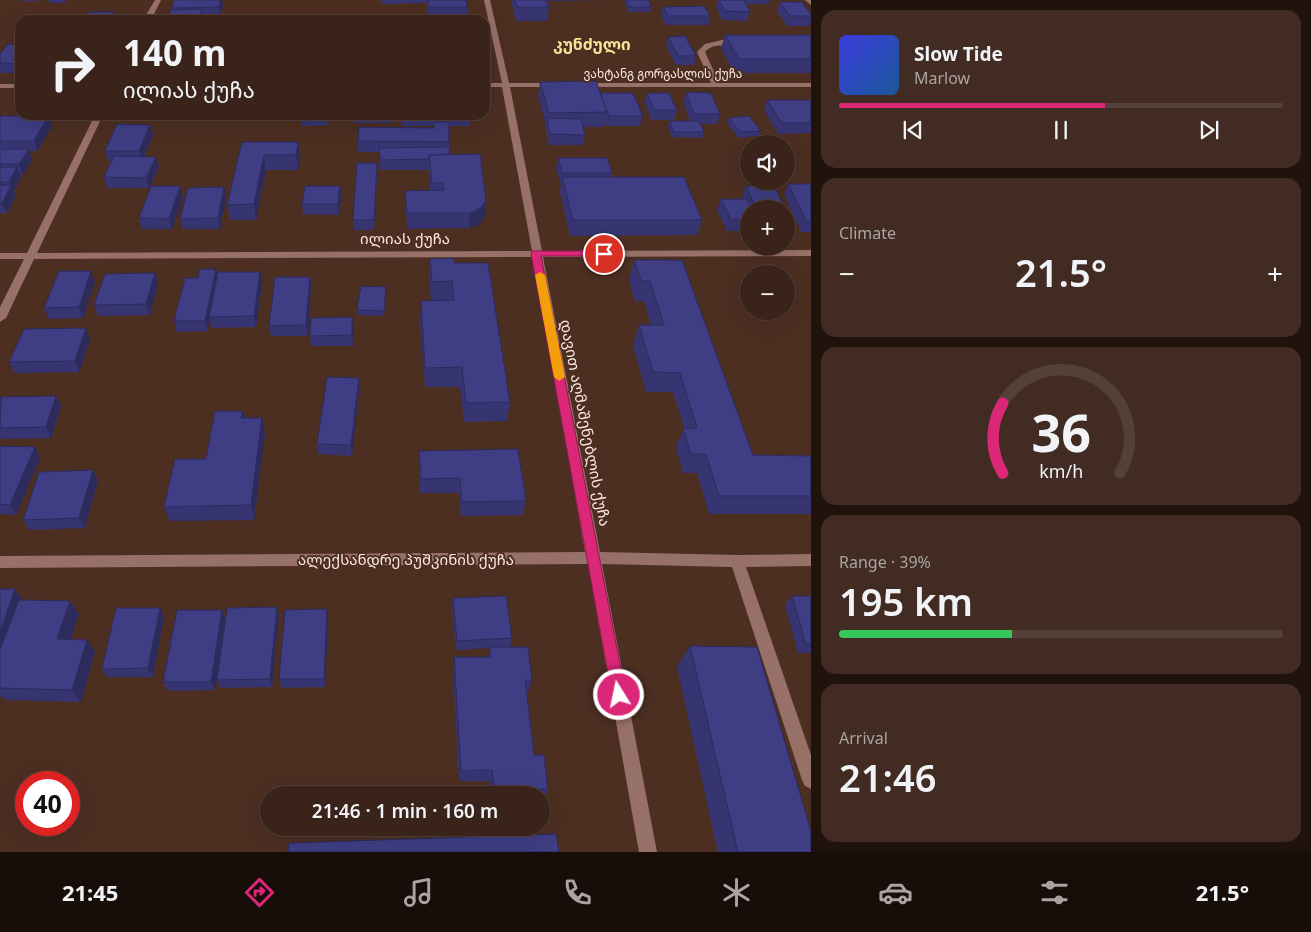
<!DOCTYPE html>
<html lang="en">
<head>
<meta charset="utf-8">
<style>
  body { margin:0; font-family:"Noto Sans","Noto Sans Georgian",sans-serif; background:#412b23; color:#f1f3f6; height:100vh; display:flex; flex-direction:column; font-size:19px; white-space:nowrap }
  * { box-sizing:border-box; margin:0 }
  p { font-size:16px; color:#aba4a2 }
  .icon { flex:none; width:28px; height:28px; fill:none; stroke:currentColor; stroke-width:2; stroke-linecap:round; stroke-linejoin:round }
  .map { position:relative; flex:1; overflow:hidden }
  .side { display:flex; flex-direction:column; gap:10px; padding:10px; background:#20130e; width:500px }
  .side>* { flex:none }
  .top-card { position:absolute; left:15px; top:15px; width:475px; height:105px; border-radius:15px; box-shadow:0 5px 20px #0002,0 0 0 1px #544039; background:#3a231a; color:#f1f3f6; overflow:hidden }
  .tools { position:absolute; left:740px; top:135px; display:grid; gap:10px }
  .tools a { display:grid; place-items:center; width:55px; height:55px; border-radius:50%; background:#3a231a; box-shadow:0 5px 20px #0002,0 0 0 1px #544039; font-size:25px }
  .speed { position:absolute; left:15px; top:771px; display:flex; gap:10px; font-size:25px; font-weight:700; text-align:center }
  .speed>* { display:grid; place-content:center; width:65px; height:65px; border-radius:50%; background:#3a231a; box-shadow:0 5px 20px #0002,0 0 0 1px #544039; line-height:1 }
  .speed .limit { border:8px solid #d22; background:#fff; color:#111 }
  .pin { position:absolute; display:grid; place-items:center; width:42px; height:42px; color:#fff; margin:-21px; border:2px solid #fff; border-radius:50%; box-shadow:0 1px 5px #0007 }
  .me { position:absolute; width:55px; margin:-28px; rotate:350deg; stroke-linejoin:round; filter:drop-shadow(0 0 4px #0008) }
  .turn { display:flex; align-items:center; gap:18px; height:105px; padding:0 25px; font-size:22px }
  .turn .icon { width:65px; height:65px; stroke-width:2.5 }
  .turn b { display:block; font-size:35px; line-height:42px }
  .big { font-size:38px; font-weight:600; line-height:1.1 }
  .side .widget { flex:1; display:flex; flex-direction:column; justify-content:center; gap:8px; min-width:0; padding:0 18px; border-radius:15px; background:#412b23 }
  .side .dial { align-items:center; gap:0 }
  .dial svg { height:130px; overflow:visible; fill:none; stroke:#544039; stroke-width:7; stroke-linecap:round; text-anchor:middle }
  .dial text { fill:#f1f3f6; stroke:none }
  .song { display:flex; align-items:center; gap:15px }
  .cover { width:60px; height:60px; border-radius:8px; background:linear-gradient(135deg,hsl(240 70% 55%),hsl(210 70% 35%)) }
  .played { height:5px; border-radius:2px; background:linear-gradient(90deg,#db2777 60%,#544039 60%) }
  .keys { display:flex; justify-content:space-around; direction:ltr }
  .heat { display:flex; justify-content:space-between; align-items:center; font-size:28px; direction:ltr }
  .charge { height:8px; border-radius:4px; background:linear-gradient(90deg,#34c759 39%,#544039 0) }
  .trip { position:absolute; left:260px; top:786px; width:290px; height:50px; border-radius:25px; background:#3a231a; box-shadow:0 5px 20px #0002,0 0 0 1px #544039; font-weight:600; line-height:50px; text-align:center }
  .tab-bar { display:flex; height:80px; justify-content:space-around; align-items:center; background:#170e0a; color:#aba4a2 }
  .tab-bar .icon { width:35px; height:35px }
  .tab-bar .on { color:#db2777 }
  .tab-bar b { font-size:22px; color:#f1f3f6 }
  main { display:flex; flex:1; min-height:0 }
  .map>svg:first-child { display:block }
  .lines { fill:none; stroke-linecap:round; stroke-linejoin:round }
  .minor { fill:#977067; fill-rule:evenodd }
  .wall { fill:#363572 }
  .shaded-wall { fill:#2c2b5c }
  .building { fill:#3f3e84; stroke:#2c2b5c }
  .route { fill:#db2777; stroke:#8e194d }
  .slow { fill:#f59e0b }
  .labels { text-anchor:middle; stroke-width:4; stroke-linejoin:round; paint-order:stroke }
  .far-street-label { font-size:12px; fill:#fce8e0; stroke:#4d2f22 }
  .street-label { font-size:15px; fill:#fce8e0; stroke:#4d2f22 }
  .far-district-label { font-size:16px; font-weight:bold; fill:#f4e495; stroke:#4d2f22 }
</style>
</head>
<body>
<main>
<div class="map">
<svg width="811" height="852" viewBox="0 0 811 852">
  <rect width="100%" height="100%" fill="#4d2f22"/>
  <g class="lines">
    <path class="minor" d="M155 0H161L151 20H143Z
      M484 0H490L509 83H555L559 85 555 87H510L542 251 811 250V256L543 257 600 552 737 555 811 554V566L746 567 811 755V789L805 786 802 780 732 567 602 564 657 852H639L588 564 0 568V556L585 552 533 257 34 259 6 318 0 322V307L24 259H0V253H27L95 115H103L37 253 532 251 502 87H485V83H502Z
      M805 0H811V5Z
      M722 40 738 41 742 43C730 50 716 40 705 52L719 83H811V87H580L576 85 580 83H711L697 52 705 44Z
      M0 84H20V88H0Z"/>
  </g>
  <path class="wall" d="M22 0H39L38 1H23Z
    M49 0H66L64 3H50Z
    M174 0H222L223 6 220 16 203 17V20H168L172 10V8Z
    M382 0H466L467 7V20H428L427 3 382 4Z
    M511 0H610L547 1 549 7 547 21H516Z
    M624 0H648L651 7 650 12H628Z
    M718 0H770L769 4H746L750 12 747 21 722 20 716 7Z
    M780 2 811 14V21L809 26H787L777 11Z
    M663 7 710 16 708 25H666L661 16Z
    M725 35H811V73H734L721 48Z
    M668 37 696 56 694 65H676L666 46Z
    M20 45V73H0V54Z
    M540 82 600 93 643 116 640 126H607L605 122 604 127H583L585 135 583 145H549L546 128V125L538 96Z
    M686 92 720 114 717 124H700L704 132 702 138 672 137 668 126 669 121H690L683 102Z
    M647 93 677 110 674 120H652L644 103Z
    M767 100H811V133L778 134 764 110Z
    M21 115H59L57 120H50L52 126 37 151H29L32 160 23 175H20L21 177 14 191 16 195 7 213H0V116H21Z
    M183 115H296L295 119H183Z
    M301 115H329L328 125 302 126Z
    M354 115H393V123H354Z
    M402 115H470V126H449V148L450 154 486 201 485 216 480 224 469 228 407 229 405 191 430 190 429 170H380L379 152H358V141L434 128V126H402Z
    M729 118 761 131 759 136 739 138 727 123Z
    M150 125 153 135 144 156 159 167 149 188H107L104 177 112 161H108L105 151Z
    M242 142H298L300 156 298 170H266L256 220H230L227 205Z
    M558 158 612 173V177L702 220 697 235 570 236 560 192 561 183H560L556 168Z
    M377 173 374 230H354L353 220Z
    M788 184H811V232H801L784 194Z
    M180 186 183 197 172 229H142L139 218Z
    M340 186 341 197 339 215 303 214 302 204Z
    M746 186 785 209H749V231H727L717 210 721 199H744L742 196Z
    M224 187 226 198 220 229H183L180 219Z
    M786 212 790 220 786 230Z
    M430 259 454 263 510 402 507 421 464 422 460 387H425L420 321 421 301H431L429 278Z
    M634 260H682L753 455 811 456V514H709L697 473H683L676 447 684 428 673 392H646L633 345 639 325H651L644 301H635L629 280Z
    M155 273 158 283 150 315 98 316 94 305Z
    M217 276 262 282 256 327 212 328 210 320 207 331 177 332 174 321 198 278Z
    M310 277 311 287 308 336H271L269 326Z
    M95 281 83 318 49 319 44 308Z
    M386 293 384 316 358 315 357 310Z
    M353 328V346H311L310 336Z
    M90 339 79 372 15 373 9 362Z
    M359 378V389L352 456 318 454 317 444Z
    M0 398 61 406 51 438 0 439Z
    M243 411 245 418H262L265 433 254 520 170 521 164 507 206 459Z
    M0 446 35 447 40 458 16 515 0 514Z
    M419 451 526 501 523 515 461 516 459 493H420L419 466Z
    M98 480 85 528 29 530 23 520Z
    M0 589H15L22 598 21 600 70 601 79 614 71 639 87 640 95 652 81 702 6 700 4 697H0Z
    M792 596H811V653H798L785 605Z
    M453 598 512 638 510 647 532 680 528 692H527L534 755 548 789 544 799 541 800V795H491L490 781H459L453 670 454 657H488L490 648 456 650 452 607Z
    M277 607 279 616 272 687 220 688 217 680Z
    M160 608 164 617 153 677H107L102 669Z
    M225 619 215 690 168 691 163 682Z
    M328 619 325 687 282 688 279 679Z
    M690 646 811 852H718L677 667Z"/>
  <path class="shaded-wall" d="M220 0H222L223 6 220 16 219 7Z
    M202 9 203 18V20H199V18Z
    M114 12 115 17 113 20H109Z
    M55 115H59L57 120Z
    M327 115H329L328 125Z
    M48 116 52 126 37 151 34 141Z
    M150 125 153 135 142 161 139 151Z
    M298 142 300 156 298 170 296 155Z
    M29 149 32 160 23 175 19 164Z
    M264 155 266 170 256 220 254 204Z
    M156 157 159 167 149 188 146 178Z
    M377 163V173L374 230V220Z
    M17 167 21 177 14 191 16 195 7 213 2 203 11 186 9 182Z
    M180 186 183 197 172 229 169 219Z
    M340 186 341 197 339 215 338 204Z
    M224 187 226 198 220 229 218 218Z
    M486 201 485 216 480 224 469 228 470 213Z
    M216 269 218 279 209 317 210 320 207 331 205 321Z
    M91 271 95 281 83 318 79 307Z
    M260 272 262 282 256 327 254 316Z
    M155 273 158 283 150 315 146 304Z
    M310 277 311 287 308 336 306 325Z
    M352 317 353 328V346L352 335Z
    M86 328 90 339 79 372 75 361Z
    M359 378V389L352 456 351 445Z
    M56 396 61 406 51 438 46 427Z
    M243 411 246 426 241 418Z
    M262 418 265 433 254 520 251 505Z
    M35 447 40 458 16 515 10 505Z
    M93 470 98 480 85 528 79 518Z
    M15 589 22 598 0 663V632Z
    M70 601 79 614 66 652 57 639Z
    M277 607 279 616 272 687 270 679Z
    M160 608 164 617 153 677 148 668Z
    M327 609 328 619 325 687 324 679Z
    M222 610 225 619 215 690 211 682Z
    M87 640 95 652 81 702 72 690Z"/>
  <path class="building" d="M174 0H220L219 7 172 8Z
    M428 0H466L467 7H429Z
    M515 0H546L549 7H517Z
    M626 0H648L651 7H629Z
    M719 0H744L750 12 725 11Z
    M780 2H802L811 14V16H790Z
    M704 6 710 16H668L663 7Z
    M202 9 199 18 167 19 171 10Z
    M89 12H114L109 20H83Z
    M725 35H811V59H739Z
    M685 36 696 56H678L668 37Z
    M8 44 20 45V62L19 64 0 63V54Z
    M596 81 607 112 549 113 540 82Z
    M686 92 711 93 720 114H694Z
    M600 93H633L643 116H609Z
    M647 93H669L677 110H654Z
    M767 100H811V123H782Z
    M301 115H327L301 116Z
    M402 115H470L471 116H402Z
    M0 116H48L34 141H0Z
    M749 116 761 131 740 132 729 118Z
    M547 118 581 119 585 135 550 134Z
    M669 121H699L704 132H674Z
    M434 122H449V142L358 141 359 127 434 128Z
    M117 124 150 125 139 151H105Z
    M242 142H298L296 155H264L254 204 227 205Z
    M449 147 450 154 429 155V159L380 160 379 148Z
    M0 149H29L19 164H0Z
    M480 154 486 201 481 208 470 213H407L405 191 444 190 443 183H432L429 155Z
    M114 156 156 157 146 178 104 177Z
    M558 158H607L612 173H562Z
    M357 163H377L374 220H353Z
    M0 167H17L9 182H0Z
    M562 177H684L702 220H573Z
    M788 184H811V221H806Z
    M0 185H11L2 203H0Z
    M151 186H180L169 219 139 218Z
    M305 186H340L338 204H302Z
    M746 186H774L785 209H756Z
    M224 187 218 218 180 219 188 188Z
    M721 199H747L752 209H749V220H731Z
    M786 212 790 220H786Z
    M453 258 454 263H488L510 402 466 403 462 367 425 368 421 301 454 300 452 281 432 282 430 259Z
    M634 260H682L753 455 811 456V496H719L706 454H691L683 428H697L680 373 653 372 639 325H664L650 281H641Z
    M200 269H216L205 321H174L185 278H198Z
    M59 271H91L79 307 44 308Z
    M218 272H260L254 316 209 317Z
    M155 273 146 304 94 305 105 274Z
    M275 277H310L306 325 269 326Z
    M361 286 386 287 384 311 357 310Z
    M352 317V335L310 336 311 318Z
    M86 328 75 361 9 362 24 329Z
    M327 377 359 378 351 445 317 444Z
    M56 396 46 427 0 428 1 397Z
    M215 411H243L241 418H262L251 505 164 507 175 459H206Z
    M0 446 35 447 10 505 0 504Z
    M518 449 526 501 462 502 460 478 421 479 419 451Z
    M93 470 79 518 23 520 39 472Z
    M0 589H15L0 632Z
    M506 596 512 638 457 641 453 598Z
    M792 596H811V644H806Z
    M19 600 70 601 57 639 87 640 72 690 0 688V649Z
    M277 607 270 679 217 680 227 608Z
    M116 608H160L148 668 102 669Z
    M327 609 324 679H279L285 610Z
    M177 610H222L211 682H163Z
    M690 646 757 647 811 831V852H738Z
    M490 647H528L532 680H525L534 755H544L548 789 494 790 492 770 461 771 454 657H490Z
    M556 834 559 852H288L289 843Z"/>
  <path class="route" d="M532 251H604L609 254 604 256H541L626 695 624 700 619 703 614 700 612 695 531 254Z"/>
  <path class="slow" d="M540 272 545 275 565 377 559 381 554 377 535 275Z"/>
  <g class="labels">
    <g class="far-street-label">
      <text x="663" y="78">ვახტანგ გორგასლის ქუჩა</text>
    </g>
    <g class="street-label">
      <text x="405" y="244">ილიას ქუჩა</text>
      <text transform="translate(585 423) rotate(79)" y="5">დავით აღმაშენებლის ქუჩა</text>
      <text x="406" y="565">ალექსანდრე პუშკინის ქუჩა</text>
    </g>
    <g class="far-district-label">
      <text x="592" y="50">კუნძული</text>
    </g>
  </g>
</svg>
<div class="tools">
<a><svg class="icon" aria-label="sound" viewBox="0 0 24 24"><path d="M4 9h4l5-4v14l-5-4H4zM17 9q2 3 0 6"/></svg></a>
<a>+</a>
<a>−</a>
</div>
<div class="speed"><div class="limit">40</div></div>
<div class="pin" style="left:604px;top:254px;background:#d93025"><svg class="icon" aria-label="arrive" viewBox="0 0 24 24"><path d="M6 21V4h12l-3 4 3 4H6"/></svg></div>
<svg class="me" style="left:619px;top:695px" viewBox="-20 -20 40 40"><circle r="17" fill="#db2777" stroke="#fff" stroke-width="3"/><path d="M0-11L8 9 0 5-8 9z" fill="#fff"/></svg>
<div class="trip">21:46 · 1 min · 160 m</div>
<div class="top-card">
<div class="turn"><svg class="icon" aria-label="right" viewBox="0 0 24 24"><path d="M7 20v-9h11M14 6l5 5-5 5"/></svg><div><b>140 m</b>ილიას ქუჩა</div></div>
</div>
</div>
<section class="side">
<div class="widget">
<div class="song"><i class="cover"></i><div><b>Slow Tide</b><p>Marlow</p></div></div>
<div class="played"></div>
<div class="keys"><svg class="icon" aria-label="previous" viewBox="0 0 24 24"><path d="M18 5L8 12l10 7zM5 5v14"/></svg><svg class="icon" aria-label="pause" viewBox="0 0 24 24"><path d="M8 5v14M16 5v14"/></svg><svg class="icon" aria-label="next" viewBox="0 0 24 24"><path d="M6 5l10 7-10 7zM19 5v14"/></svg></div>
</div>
<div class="widget"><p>Climate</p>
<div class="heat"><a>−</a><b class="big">21.5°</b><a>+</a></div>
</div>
<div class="widget dial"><svg viewBox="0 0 100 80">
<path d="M14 69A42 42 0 1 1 86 69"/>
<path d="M14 69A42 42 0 0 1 14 26" stroke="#db2777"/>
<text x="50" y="56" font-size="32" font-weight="700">36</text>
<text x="50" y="72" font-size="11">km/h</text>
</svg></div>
<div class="widget"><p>Range · 39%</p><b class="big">195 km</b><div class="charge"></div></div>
<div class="widget"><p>Arrival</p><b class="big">21:46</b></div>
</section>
</main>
<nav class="tab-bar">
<b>21:45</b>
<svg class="icon on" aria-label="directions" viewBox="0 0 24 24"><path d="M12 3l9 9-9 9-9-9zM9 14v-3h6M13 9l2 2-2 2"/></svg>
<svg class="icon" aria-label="music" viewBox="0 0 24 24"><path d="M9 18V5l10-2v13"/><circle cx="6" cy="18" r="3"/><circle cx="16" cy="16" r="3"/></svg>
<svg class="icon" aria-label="phone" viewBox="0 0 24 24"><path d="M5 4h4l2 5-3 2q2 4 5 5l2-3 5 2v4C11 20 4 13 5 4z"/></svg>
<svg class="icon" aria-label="climate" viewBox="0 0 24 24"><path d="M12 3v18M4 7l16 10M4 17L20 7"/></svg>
<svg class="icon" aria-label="car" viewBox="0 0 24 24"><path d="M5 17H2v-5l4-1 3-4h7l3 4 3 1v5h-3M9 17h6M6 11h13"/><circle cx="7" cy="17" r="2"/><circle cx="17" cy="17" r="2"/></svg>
<svg class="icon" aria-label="filters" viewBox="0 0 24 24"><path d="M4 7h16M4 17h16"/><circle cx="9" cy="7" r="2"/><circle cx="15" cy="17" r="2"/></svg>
<b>21.5°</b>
</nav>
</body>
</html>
